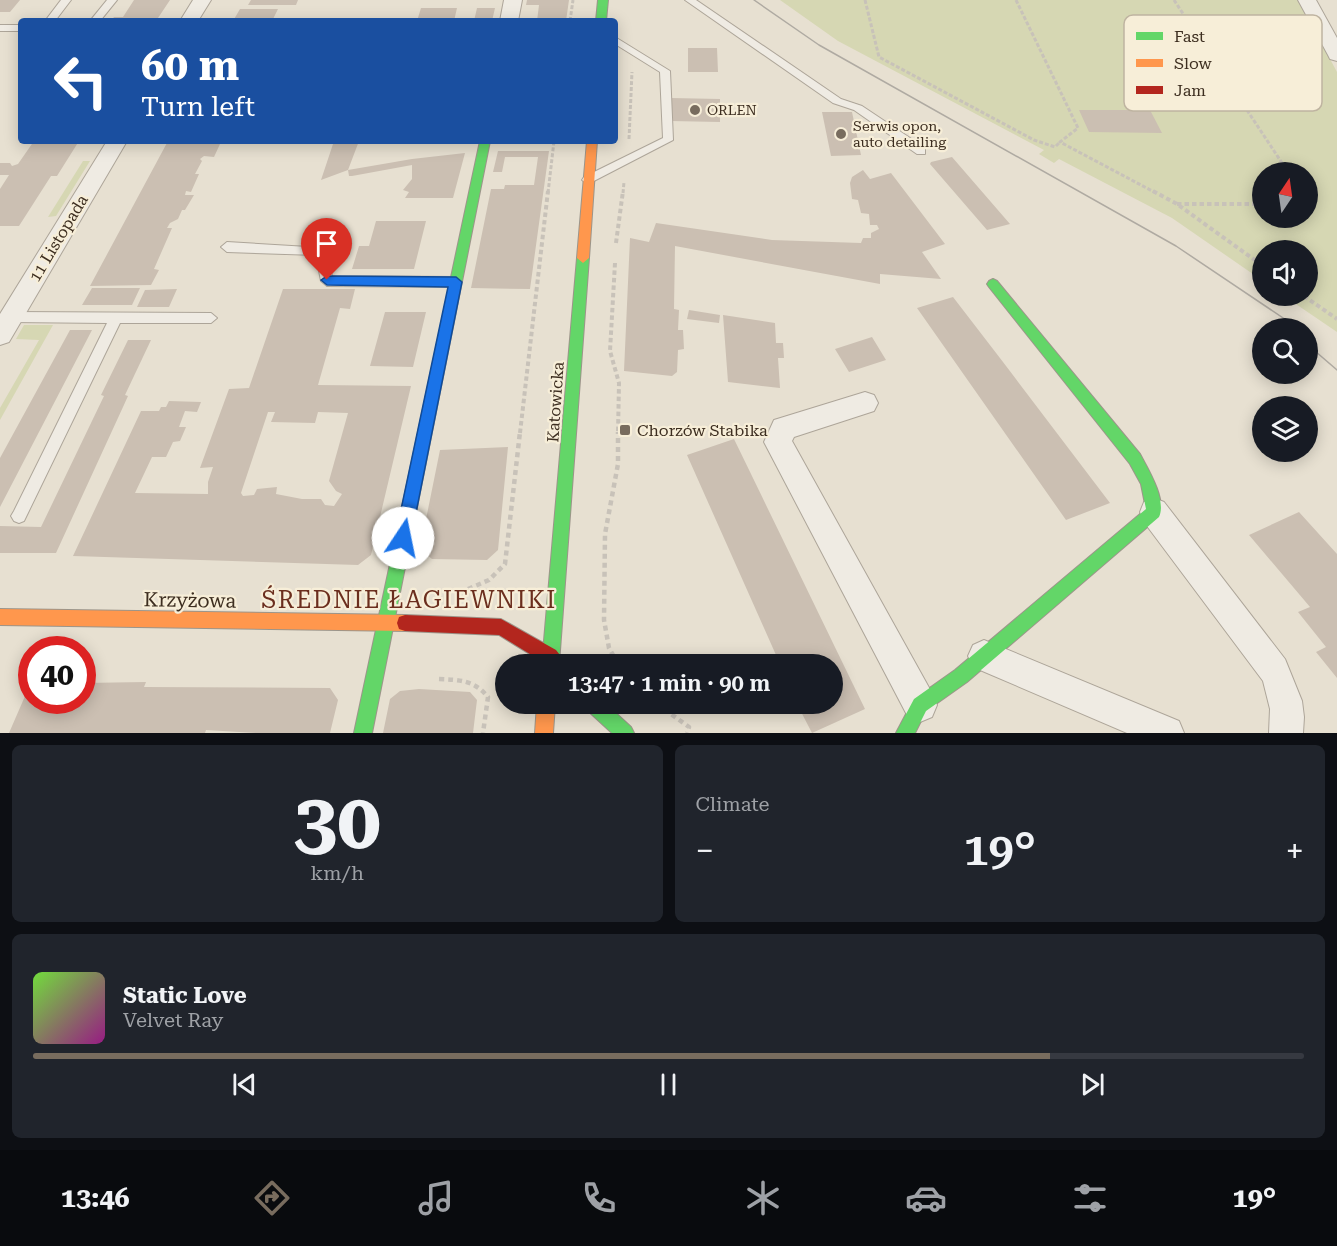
<!DOCTYPE html>
<html lang="en">
<head>
<meta charset="utf-8">
<style>
  body { margin:0; font-family:"Roboto Serif",serif; background:#20242c; color:#f1f3f6; height:100vh; display:flex; flex-direction:column; font-size:22px; white-space:nowrap }
  * { box-sizing:border-box; margin:0 }
  p { font-size:20px; color:#9ea1a6 }
  .icon { flex:none; width:33px; height:33px; fill:none; stroke:currentColor; stroke-width:2; stroke-linecap:round; stroke-linejoin:round }
  .map { position:relative; height:733px; overflow:hidden }
  .sheet { display:flex; flex-direction:column; gap:12px; padding:12px; background:#0d0f14; flex:1 }
  .sheet>* { flex:none }
  .banner { position:absolute; left:18px; top:18px; width:600px; height:126px; border-radius:6px; box-shadow:0 3px 15px #0003; background:#1a4fa0; color:#fff; overflow:hidden }
  .needle { width:39px; rotate:13deg }
  .controls { position:absolute; left:1252px; top:162px; display:grid; gap:12px }
  .controls a { display:grid; place-items:center; width:66px; height:66px; border-radius:50%; background:#171b24; box-shadow:0 3px 15px #0003; font-size:30px }
  .speed { position:absolute; left:18px; top:636px; display:flex; gap:12px; font-size:30px; font-weight:700; text-align:center }
  .speed>* { display:grid; place-content:center; width:78px; height:78px; border-radius:50%; background:#171b24; box-shadow:0 3px 15px #0003; line-height:1 }
  .speed .limit { border:9px solid #d22; background:#fff; color:#111 }
  .pin { position:absolute; display:grid; place-items:center; width:51px; height:51px; color:#fff; margin:-62px -26px; border-radius:50% 50% 50% 0; rotate:-45deg; box-shadow:0 0 6px #0007 }
  .pin .icon { rotate:45deg }
  .me { position:absolute; width:66px; margin:-33px; rotate:11deg; stroke-linejoin:round; filter:drop-shadow(0 0 4px #0008) }
  .turn { display:flex; align-items:center; gap:21px; height:126px; padding:0 24px; font-size:27px }
  .turn .icon { width:78px; height:78px; stroke-width:2.5 }
  .turn b { display:block; font-size:42px; line-height:51px }
  .big { font-size:45px; font-weight:600; line-height:1.1 }
  .sheet .widget { flex:1; display:flex; flex-direction:column; justify-content:center; gap:9px; min-width:0; padding:0 21px; border-radius:9px; background:#20242c }
  .sheet .dial { align-items:center; gap:0 }
  .dial b { font-size:78px; line-height:1 }
  .song { display:flex; align-items:center; gap:18px }
  .cover { width:72px; height:72px; border-radius:9px; background:linear-gradient(135deg,hsl(100 70% 55%),hsl(310 70% 35%)) }
  .played { height:6px; border-radius:3px; background:linear-gradient(90deg,#786c5e 80%,#363941 80%) }
  .keys { display:flex; justify-content:space-around; direction:ltr }
  .heat { display:flex; justify-content:space-between; align-items:center; font-size:33px; direction:ltr }
  .sheet .tiles { flex:1; display:grid; gap:12px; grid-template-columns:1fr 1fr }
  .widget:last-child { grid-column:span 2 }
  .trip { position:absolute; left:495px; top:654px; width:348px; height:60px; border-radius:30px; background:#171b24; box-shadow:0 3px 15px #0003; font-weight:600; line-height:60px; text-align:center }
  .dock { display:flex; height:96px; justify-content:space-around; align-items:center; background:#090b0e; color:#9ea1a6 }
  .dock .icon { width:42px; height:42px }
  .dock .active { color:#786c5e }
  .dock b { font-size:27px; color:#f1f3f6 }
  .map>svg:first-child { display:block }
  .green { fill:#d6d7b3; fill-rule:evenodd }
  .building { fill:#cbbfb2; fill-rule:evenodd }
  .lines { fill:none; stroke-linecap:round; stroke-linejoin:round }
  .lane-casing { stroke:#ada599; stroke-width:2 }
  .street-casing { stroke:#ada599; stroke-width:2 }
  .fast-casing { stroke:#9c958a; stroke-width:2 }
  .slow-casing { stroke:#9c958a; stroke-width:2 }
  .jam-casing { stroke:#9c958a; stroke-width:2 }
  .path-far2 { stroke:#c8c2b9; stroke-width:3; stroke-dasharray:4 2; stroke-linecap:butt }
  .path-far1 { stroke:#c8c2b9; stroke-width:4; stroke-dasharray:4.5 3; stroke-linecap:butt }
  .path { stroke:#c8c2b9; stroke-width:4.5; stroke-dasharray:5 4; stroke-linecap:butt }
  .lane { fill:#efebe3; fill-rule:evenodd }
  .street { fill:#efebe3; fill-rule:evenodd }
  .fast { fill:#63d668; fill-rule:evenodd }
  .slow { fill:#ff974d; fill-rule:evenodd }
  .jam { fill:#b3261e; fill-rule:evenodd }
  .tram { stroke:#afaaa2; stroke-width:1.5 }
  .route { fill:#1a73e8; stroke:#114b97; stroke-width:1.5 }
  .poi-dot { fill:#786c5e; stroke:#f7eed8; stroke-width:2 }
  .labels { text-anchor:middle; stroke-width:4.5; stroke-linejoin:round; paint-order:stroke }
  .far-poi-label { font-size:14px; fill:#3d2e20; stroke:#f7eed8; text-anchor:start }
  .street-label { font-size:16px; fill:#3d2e20; stroke:#f7eed8 }
  .poi-label { font-size:16px; fill:#3d2e20; stroke:#f7eed8; text-anchor:start }
  .near-street-label { font-size:20px; fill:#3d2e20; stroke:#f7eed8 }
  .near-quarter-label { font-size:24px; letter-spacing:1.5px; fill:#6b2e1e; stroke:#f7eed8 }
  .key { fill:#f7eed8; stroke:#bfb4a1; stroke-width:1.5 }
  .key-label { font-size:16px; fill:#3d2e20 }
</style>
</head>
<body>
<div class="map">
<svg width="1337" height="733" viewBox="0 0 1337 733">
  <rect width="100%" height="100%" fill="#e7e0d1"/>
  <path class="green" d="M780 0H1298L1337 72V332L1284 296H1308V250H1263V281L1172 218 1059 159 1054 163 1039 154 1044 150 838 41ZM1263 172H1308V218H1263Z
    M83 161H90L56 216 48 217Z
    M24 325H53L0 420V408L39 340 16 339Z"/>
  <path class="building" d="M0 0H20L10 12H0Z
    M134 0H170L156 21H111L114 17H123Z
    M251 0H298L296 5H248Z
    M527 0H569L566 21H537L539 5H526Z
    M421 8H457L454 21H417Z
    M477 8H495L492 21H474Z
    M240 9H278L272 21H233Z
    M688 48H717L718 72H688Z
    M671 98 720 99V122L670 121Z
    M1079 110H1150L1162 133 1089 132Z
    M822 112H852L861 155 831 156Z
    M34 141H79L57 176H51L19 226H0V189L9 175H0V163H10L12 166 18 164Z
    M168 141H213L211 144H220L214 157 204 156 200 159 202 161 195 174H199L191 192 186 191 185 195H194L185 210H182L178 219 170 223 167 228H172L154 269 159 270 151 285 90 286Z
    M261 141H305L304 144H260Z
    M334 141H359L348 170 412 159 465 153 453 198H405L409 192 403 190 412 179V165L352 176H349L348 170 321 180Z
    M498 151H549L530 289 471 288 491 189H504L505 185H534L538 157H505L502 172H493Z
    M952 157 1010 224 987 230 930 164 931 162Z
    M863 170 870 179 891 173 945 244 922 252 941 279 880 274V284L675 246 674 309 679 310 678 330H683L684 349 678 350 677 372 672 376 624 371 630 238 649 242 656 223 772 240 861 243 863 238H871V233L879 229 877 225H870L869 214 861 213 858 200 852 199 850 183 852 177Z
    M376 221H426L414 269H352L359 246H369Z
    M92 288H140L132 305H82Z
    M177 289 169 307H137L145 290Z
    M283 289H355L350 309 340 308 318 385 411 386 371 555 358 565 73 556 141 411H159L161 407H166L169 401 201 402 197 412 185 411 179 427H186L180 441 173 442 166 457H152L135 493 208 494V482L213 467 200 468 229 389 249 388ZM268 412H275L271 422 315 423 318 412 348 413 329 481 336 491 342 494 334 506 325 505 321 499H302L276 494 277 487 257 489 254 495 243 496 241 493Z
    M953 297 1003 362 1110 503 1066 520 917 308Z
    M689 310 720 315 719 323 687 319Z
    M385 312H426L413 367 370 366Z
    M723 315 775 323 776 343H783L784 358H778L780 388 728 382Z
    M70 330H92L0 507V458Z
    M872 337 886 360 849 372 835 349Z
    M128 340H151L125 395 128 396 123 407 56 553H0V526L41 527 104 396 101 395Z
    M734 439 865 709 812 733 797 704H832V664H780L687 455Z
    M508 447 498 550 487 560 432 559 420 549 440 450Z
    M1299 512 1337 554V678L1316 652 1326 647 1298 612 1310 607 1249 535Z
    M32 680V700H82V683L146 682 144 687 330 688 338 700 330 733H256L206 730 205 733H9Z
    M419 689 470 692 477 700 473 733H383L390 699 400 691Z"/>
  <g class="lines">
    <g class="lane-casing">
      <path id="lane" d="M61 0H71L55 21H45Z
        M107 0H117L100 21H90Z
        M685 0H696L841 99 862 106 925 148V154H917L854 110 833 103Z
        M0 25H21V31H0Z
        M615 37 670 71 673 140 588 184 582 180 584 177 663 138 660 72 615 44Z
        M227 242 325 248 332 276 456 277 462 282 456 287 327 286 321 281 316 255 227 252 221 247Z
        M11 312 211 313 217 318 211 323H120L24 521 19 523 14 521 11 516 14 511 107 323 11 322 5 317Z"/>
    </g>
    <g class="street-casing">
      <path id="street" d="M193 0H211L198 21H180Z
        M504 0H522L518 21H500Z
        M1298 0H1316L1337 38V61L1330 59 1328 55Z
        M107 141H127L9 342 0 345V314Z
        M865 392 874 395 878 403 874 411 794 437 792 441 932 693 937 705 932 717 920 722 908 717 764 442 774 420Z
        M1154 498 1164 502 1285 659 1302 701 1304 717 1303 733H1269L1270 709 1263 681 1144 522 1140 512 1144 502Z
        M984 640 1179 721 1184 733H1127L973 667 968 656 973 645Z"/>
    </g>
    <g class="fast-casing">
      <path id="fast" d="M598 0H608L606 21H596Z
        M480 141H490L372 733H354Z
        M583 253 589 258 559 664H542L577 258Z
        M993 279 997 281 1140 454C1148 469 1167 500 1159 517L967 682 926 711 915 733H896L914 699 955 670 1146 509 1141 484 1130 464 989 287 987 284 989 281Z
        M584 704H606L631 727 634 733H612L587 710Z"/>
    </g>
    <g class="slow-casing">
      <path id="slow" d="M587 141H597L589 258 583 263 577 258Z
        M0 609 405 615 411 617 413 623 411 629 405 631 0 625Z
        M537 704H555L553 733H535Z"/>
    </g>
    <g class="jam-casing">
      <path id="jam" d="M405 615 501 619 556 650 567 664H546L499 635 405 631 399 629 397 623 399 617Z"/>
    </g>
    <path class="path-far2" d="M865 0 879 57 1034 140 1055 147 1060 142
      M1016 0 1078 128 1060 142 1156 193
      M1174 0 1288 172
      M570 21 573 0
      M629 139 632 72
      M548 193 554 141
      M623 193 624 182"/>
    <path class="path-far1" d="M1153 191 1177 204 1263 266
      M1177 204H1263
      M616 243 623 191
      M615 263 610 351 619 383 618 433
      M1304 296 1337 319
      M520 433 548 191"/>
    <path class="path" d="M468 589 489 580 505 564 520 432
      M618 664 609 648 604 620 605 534 618 464V432
      M439 679C460 680 474 680 488 697L483 733
      M657 704 689 727 687 733"/>
    <use href="#lane" class="lane"/>
    <use href="#street" class="street"/>
    <use href="#fast" class="fast"/>
    <use href="#slow" class="slow"/>
    <use href="#jam" class="jam"/>
    <path class="tram" d="M754 0 819 45 1176 246 1298 328
      M1308 345 1337 370"/>
  </g>
  <path class="route" d="M327 276 456 277 462 282 411 538 409 544 403 546 398 544 395 538 448 287 327 285 321 280Z"/>
  <g class="poi-dot">
    <circle cx="695" cy="110" r="6"/>
    <circle cx="841" cy="134" r="6"/>
    <rect x="619" y="424" width="12" height="12" rx="3"/>
  </g>
  <g class="labels">
    <g class="far-poi-label">
      <text x="707" y="115">ORLEN</text>
      <text x="853" y="131">Serwis opon,<tspan x="853" dy="16">auto detailing</tspan></text>
    </g>
    <g class="street-label">
      <text transform="translate(58 238) rotate(-59)" y="6">11 Listopada</text>
      <text transform="translate(555 402) rotate(-86)" y="6">Katowicka</text>
    </g>
    <g class="poi-label">
      <text x="637" y="436">Chorzów Stabika</text>
    </g>
    <g class="near-street-label">
      <text transform="translate(190 600) rotate(1)" y="7">Krzyżowa</text>
    </g>
    <g class="near-quarter-label">
      <text x="409" y="608">ŚREDNIE ŁAGIEWNIKI</text>
    </g>
  </g>
  <rect x="1124" y="15" width="198" height="96" rx="9" class="key"/>
  <rect x="1136" y="32" width="27" height="8" fill="#63d668"/>
  <rect x="1136" y="59" width="27" height="8" fill="#ff974d"/>
  <rect x="1136" y="86" width="27" height="8" fill="#b3261e"/>
  <g class="key-label">
    <text x="1174" y="42">Fast</text>
    <text x="1174" y="69">Slow</text>
    <text x="1174" y="96">Jam</text>
  </g>
</svg>
<div class="controls">
<a><svg class="needle" viewBox="-14 -14 28 28"><path d="M0-13l5 13h-10z" fill="#e53935"/><path d="M0 13l5-13h-10z" fill="#9ea1a6"/></svg></a>
<a><svg class="icon" aria-label="sound" viewBox="0 0 24 24"><path d="M4 9h4l5-4v14l-5-4H4zM17 9q2 3 0 6"/></svg></a>
<a><svg class="icon" aria-label="search" viewBox="0 0 24 24"><circle cx="10" cy="10" r="6"/><path d="M15 15l6 6"/></svg></a>
<a><svg class="icon" aria-label="layers" viewBox="0 0 24 24"><path d="M12 4l9 5-9 5-9-5zM3 14l9 5 9-5"/></svg></a>
</div>
<div class="speed"><div class="limit">40</div></div>
<div class="pin" style="left:327px;top:280px;background:#d93025"><svg class="icon" aria-label="arrive" viewBox="0 0 24 24"><path d="M6 21V4h12l-3 4 3 4H6"/></svg></div>
<svg class="me" style="left:403px;top:538px" viewBox="-20 -20 40 40"><circle r="19" fill="#fff"/><path d="M0-13L10 11 0 6-10 11z" fill="#1a73e8"/></svg>
<div class="trip">13:47 · 1 min · 90 m</div>
<div class="banner">
<div class="turn"><svg class="icon" aria-label="left" viewBox="0 0 24 24"><path d="M17 20v-9H6M10 6l-5 5 5 5"/></svg><div><b>60 m</b>Turn left</div></div>
</div>
</div>
<section class="sheet">
<div class="tiles">
<div class="widget dial"><b>30</b><p>km/h</p></div>
<div class="widget"><p>Climate</p>
<div class="heat"><a>−</a><b class="big">19°</b><a>+</a></div>
</div>
<div class="widget">
<div class="song"><i class="cover"></i><div><b>Static Love</b><p>Velvet Ray</p></div></div>
<div class="played"></div>
<div class="keys"><svg class="icon" aria-label="previous" viewBox="0 0 24 24"><path d="M18 5L8 12l10 7zM5 5v14"/></svg><svg class="icon" aria-label="pause" viewBox="0 0 24 24"><path d="M8 5v14M16 5v14"/></svg><svg class="icon" aria-label="next" viewBox="0 0 24 24"><path d="M6 5l10 7-10 7zM19 5v14"/></svg></div>
</div>
</div>
</section>
<nav class="dock">
<b>13:46</b>
<svg class="icon active" aria-label="directions" viewBox="0 0 24 24"><path d="M12 3l9 9-9 9-9-9zM9 14v-3h6M13 9l2 2-2 2"/></svg>
<svg class="icon" aria-label="music" viewBox="0 0 24 24"><path d="M9 18V5l10-2v13"/><circle cx="6" cy="18" r="3"/><circle cx="16" cy="16" r="3"/></svg>
<svg class="icon" aria-label="phone" viewBox="0 0 24 24"><path d="M5 4h4l2 5-3 2q2 4 5 5l2-3 5 2v4C11 20 4 13 5 4z"/></svg>
<svg class="icon" aria-label="climate" viewBox="0 0 24 24"><path d="M12 3v18M4 7l16 10M4 17L20 7"/></svg>
<svg class="icon" aria-label="car" viewBox="0 0 24 24"><path d="M5 17H2v-5l4-1 3-4h7l3 4 3 1v5h-3M9 17h6M6 11h13"/><circle cx="7" cy="17" r="2"/><circle cx="17" cy="17" r="2"/></svg>
<svg class="icon" aria-label="filters" viewBox="0 0 24 24"><path d="M4 7h16M4 17h16"/><circle cx="9" cy="7" r="2"/><circle cx="15" cy="17" r="2"/></svg>
<b>19°</b>
</nav>
</body>
</html>
